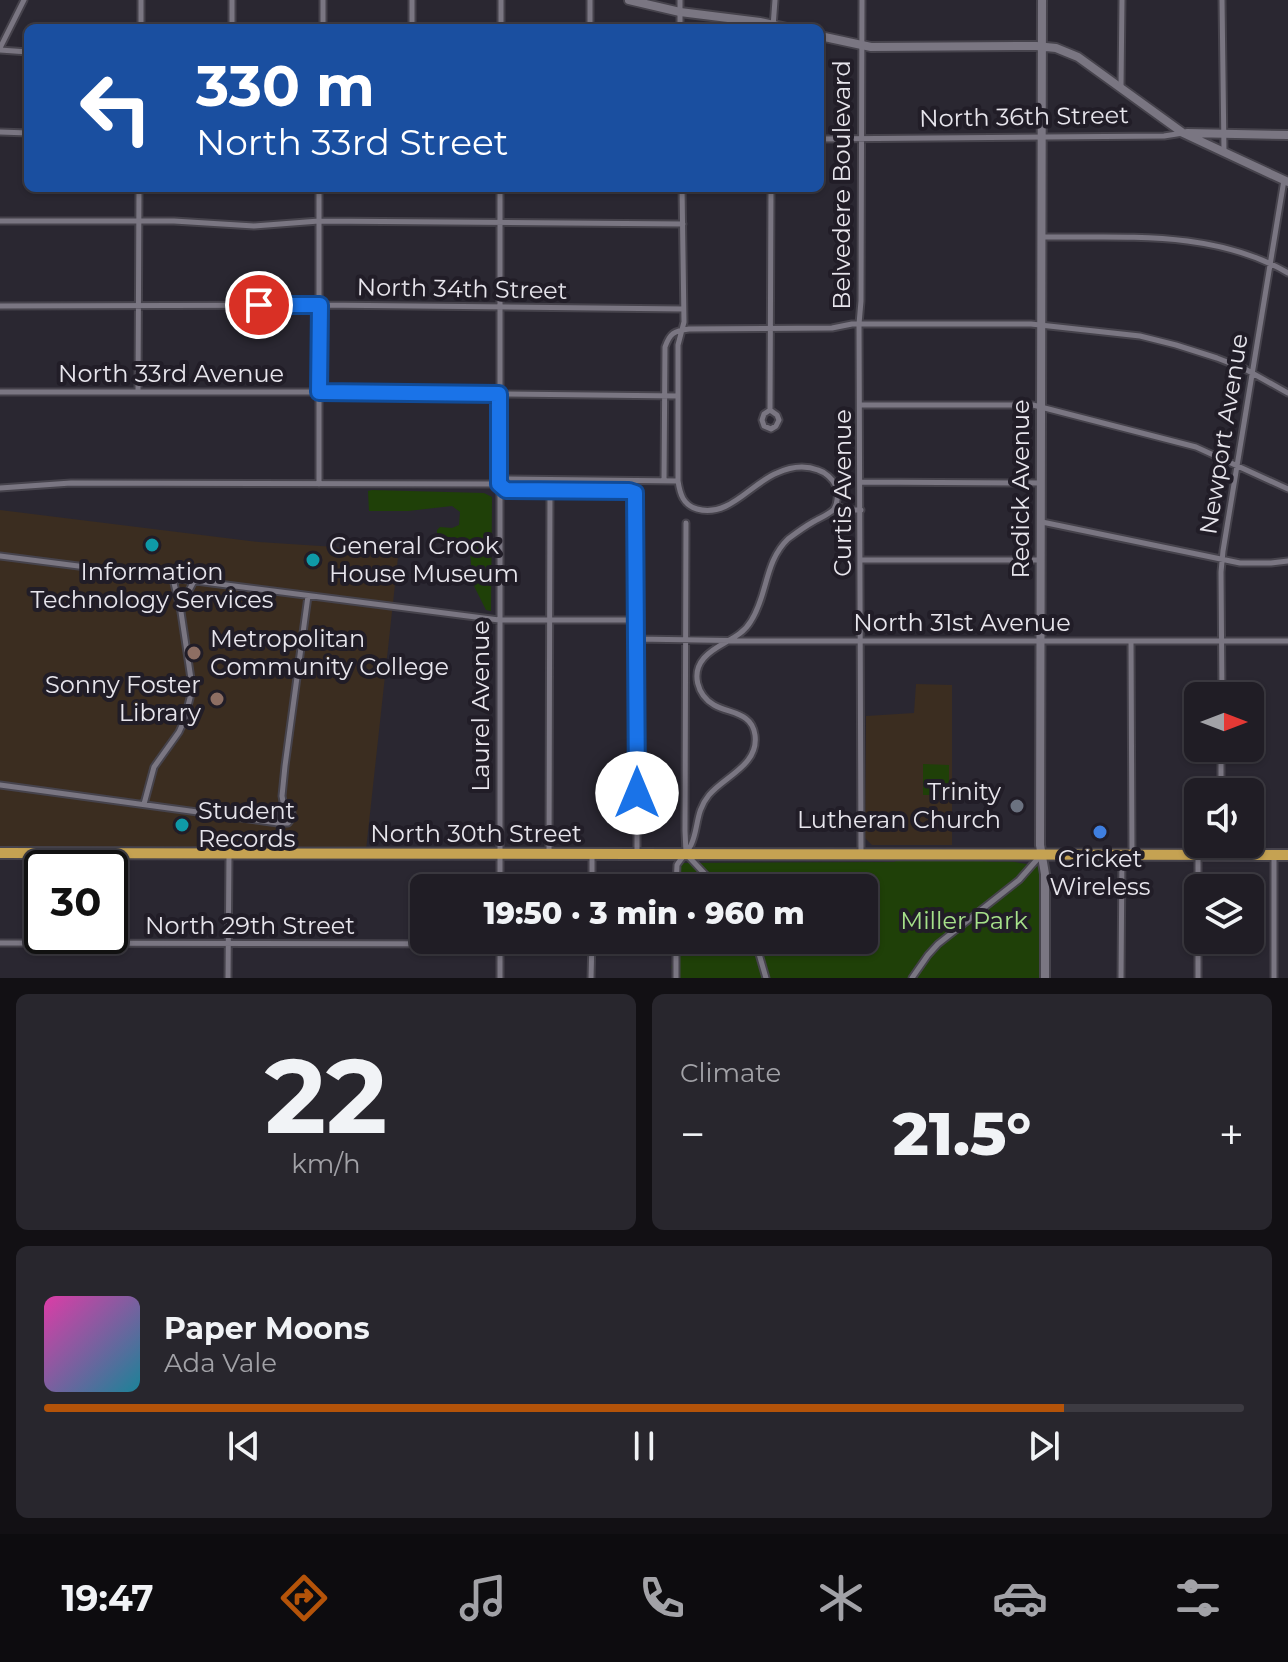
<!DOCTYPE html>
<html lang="en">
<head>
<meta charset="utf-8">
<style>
  body { margin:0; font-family:Montserrat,sans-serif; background:#28262d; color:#f1f3f6; height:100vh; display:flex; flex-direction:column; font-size:30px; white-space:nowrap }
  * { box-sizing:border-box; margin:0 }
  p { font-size:26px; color:#a2a2a7 }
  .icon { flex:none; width:44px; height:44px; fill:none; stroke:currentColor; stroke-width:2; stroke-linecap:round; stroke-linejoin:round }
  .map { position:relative; height:978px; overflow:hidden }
  .drawer { display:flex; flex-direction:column; gap:16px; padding:16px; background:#121014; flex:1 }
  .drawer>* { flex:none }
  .guide { position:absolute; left:24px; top:24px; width:800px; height:168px; border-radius:12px; box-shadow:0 2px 6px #0004,0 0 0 2px #3d3b42; background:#1a4fa0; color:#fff; overflow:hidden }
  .needle { width:52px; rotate:90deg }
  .tools { position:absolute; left:1184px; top:682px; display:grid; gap:16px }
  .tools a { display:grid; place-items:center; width:80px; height:80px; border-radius:12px; background:#201d25; box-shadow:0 2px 6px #0004,0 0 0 2px #3d3b42; font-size:40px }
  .speed { position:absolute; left:24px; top:850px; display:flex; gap:16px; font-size:40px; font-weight:700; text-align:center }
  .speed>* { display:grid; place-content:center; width:104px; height:104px; border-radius:50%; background:#201d25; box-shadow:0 2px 6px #0004,0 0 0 2px #3d3b42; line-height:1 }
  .speed .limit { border:4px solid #111; border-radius:12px; background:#fff; color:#111 }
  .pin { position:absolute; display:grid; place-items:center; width:68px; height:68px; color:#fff; margin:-34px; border:4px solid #fff; border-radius:50%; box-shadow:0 2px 8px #0007 }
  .me { position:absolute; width:88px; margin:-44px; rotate:0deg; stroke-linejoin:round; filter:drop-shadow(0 0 6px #0008) }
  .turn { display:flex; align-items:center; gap:28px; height:168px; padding:0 40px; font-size:36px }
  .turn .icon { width:104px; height:104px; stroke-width:2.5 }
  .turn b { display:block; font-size:56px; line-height:68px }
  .big { font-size:60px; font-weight:800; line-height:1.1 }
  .drawer .card { flex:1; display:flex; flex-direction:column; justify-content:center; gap:12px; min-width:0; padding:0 28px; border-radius:12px; background:#28262d }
  .drawer .dial { align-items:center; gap:0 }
  .dial b { font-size:104px; line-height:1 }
  .song { display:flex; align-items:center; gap:24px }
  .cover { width:96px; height:96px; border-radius:12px; background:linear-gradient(135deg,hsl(320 70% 55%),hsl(190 70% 35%)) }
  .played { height:8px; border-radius:4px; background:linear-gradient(90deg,#b45309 85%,#3d3b42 85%) }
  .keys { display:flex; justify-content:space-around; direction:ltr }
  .heat { display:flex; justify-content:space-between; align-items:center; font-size:44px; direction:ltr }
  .drawer .tiles { flex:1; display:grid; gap:16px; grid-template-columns:1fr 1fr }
  .card:last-child { grid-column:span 2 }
  .trip { position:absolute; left:410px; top:874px; width:468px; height:80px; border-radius:12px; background:#201d25; box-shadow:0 2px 6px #0004,0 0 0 2px #3d3b42; font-weight:800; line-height:80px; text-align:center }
  .tab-bar { display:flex; height:128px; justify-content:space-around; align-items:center; background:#0d0c0f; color:#a2a2a7 }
  .tab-bar .icon { width:56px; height:56px }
  .tab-bar .on { color:#b45309 }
  .tab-bar b { font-size:36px; color:#f1f3f6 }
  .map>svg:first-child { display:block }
  .education { fill:#3b2d20 }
  .green { fill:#1f4008 }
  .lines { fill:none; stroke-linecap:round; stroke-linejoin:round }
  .street-casing { stroke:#46434c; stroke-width:9 }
  .secondary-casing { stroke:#46434c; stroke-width:12 }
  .highway-casing { stroke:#46434c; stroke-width:14 }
  .street { stroke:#7a7682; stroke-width:5 }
  .secondary { stroke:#7a7682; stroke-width:8 }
  .highway { stroke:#c5a252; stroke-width:10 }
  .route-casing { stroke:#114b97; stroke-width:20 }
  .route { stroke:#1a73e8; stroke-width:14 }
  .culture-dot { fill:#0f9aa8; stroke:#211d27; stroke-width:3 }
  .education-dot { fill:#8d6e63; stroke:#211d27; stroke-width:3 }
  .worship-dot { fill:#6b7280; stroke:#211d27; stroke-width:3 }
  .shop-dot { fill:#3f7fe0; stroke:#211d27; stroke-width:3 }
  .labels { text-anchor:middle; stroke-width:8; stroke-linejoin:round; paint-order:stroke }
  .street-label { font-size:24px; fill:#e7e5ec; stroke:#211d27 }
  .poi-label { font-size:24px; fill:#e7e5ec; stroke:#211d27; text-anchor:start }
  .park-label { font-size:24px; fill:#a6e18a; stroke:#211d27 }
</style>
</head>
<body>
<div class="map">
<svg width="1288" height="978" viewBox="0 0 1288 978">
  <rect width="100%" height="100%" fill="#2a2731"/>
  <path class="education" d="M0 510 259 542 336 547 398 557 366 850 0 848Z
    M916 684 952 685V845H872L865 838 866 716 914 713Z"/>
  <path class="green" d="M372 490 484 493 492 497 491 611 486 610 472 582 470 547C459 542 447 547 437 539V530L440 527 452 528 459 525 460 512 452 506 408 511H369L368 491Z
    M923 764 949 765V795H923Z
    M902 858H973C988 865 1004 859 1020 863 1027 864 1032 865 1040 866L1042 873V978H680V975L671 968 678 940H864V888H680V867L682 863 894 862Z"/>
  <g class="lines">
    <g class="street-casing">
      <path id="street" d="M412 0V28
        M590 0V28
        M680 0V28
        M1222 0 1224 151
        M773 27 775 0
        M141 28V0
        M232 28V0
        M323 28V0
        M501 28V0
        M0 48 24 0
        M0 50 28 52
        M1121 86 1122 0
        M0 132 28 133
        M820 139 1164 136 1183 133
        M500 188V888
        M0 221H174L254 226 319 221 683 224
        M1041 237C1124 238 1213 229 1288 273
        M0 306 320 305 683 309
        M0 392H319L678 396
        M138 392 139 188
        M861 405H1033L1196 447 1288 489
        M770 410 777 415 779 420 776 426 771 429 764 426 762 420 764 414 770 410 771 188
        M664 481 665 347C670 333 674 331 689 329L832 328 852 324H1031L1140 336 1176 345 1217 358 1245 369 1288 393
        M861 482 1040 483
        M319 484V188
        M499 484 506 479 678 481
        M0 488 71 483 499 484 506 490 629 491 635 493 637 498V854
        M836 506 848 510H861
        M1042 522 1240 563H1271L1288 561
        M686 523 685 831 686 853
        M0 556 499 620H637
        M861 560H1040
        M181 611 186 596 194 581
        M637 639 759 641H1288
        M1131 641 1132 854
        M1222 696 1221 572 1223 551 1284 180
        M0 785 278 823H288L291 819 292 813 284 807 278 811V823
        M1221 792V748
        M144 804 154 767 179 732 184 721 190 698 191 679 181 612 173 579
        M284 807 282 796 285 766 308 596
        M549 853 550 490
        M861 853 859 324 861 301 862 0
        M687 855 718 888
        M592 888V854
        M676 888 677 865C681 858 687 853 691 845 699 828 695 812 709 795 725 776 759 765 755 735 752 712 730 714 714 705 697 695 691 673 704 658 718 642 740 640 751 621 768 595 764 562 788 539 796 533 804 527 813 522 819 518 829 515 834 509 838 503 838 492 836 486 833 479 825 472 818 470 805 465 790 467 777 473 750 484 729 518 697 509 683 505 680 494 678 481V345L684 322 682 188
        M500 940V978
        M676 940V978
        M755 940 766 978
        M0 943 500 944
        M228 978 229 855
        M591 978 592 940
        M912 978 928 955 938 944 1019 880 1041 855
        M1121 978 1122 855
        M1198 978V855
        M1274 978V855"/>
    </g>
    <g class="secondary-casing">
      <path id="secondary" d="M629 0 680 12 760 22 787 28
        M1042 0 1040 845 1045 874V978
        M820 36 871 47 1036 46 1056 48 1078 57 1183 133 1288 182
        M1187 133 1288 135"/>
    </g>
    <g class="highway-casing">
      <path id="highway" d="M0 853 1288 855"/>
    </g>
    <use href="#street" class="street"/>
    <use href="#secondary" class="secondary"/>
    <use href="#highway" class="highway"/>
  </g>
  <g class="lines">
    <g class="route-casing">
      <path id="route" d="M259 305H320L319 392 499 394V484L506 490 629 491 635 493 637 793"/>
    </g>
    <use href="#route" class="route"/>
  </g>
  <g class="culture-dot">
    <circle cx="152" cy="545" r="8"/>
    <circle cx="313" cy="560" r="8"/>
    <circle cx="182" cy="825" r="8"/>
  </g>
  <g class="education-dot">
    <circle cx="194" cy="653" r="8"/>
    <circle cx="217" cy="699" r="8"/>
  </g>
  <circle class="worship-dot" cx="1017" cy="806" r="8"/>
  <circle class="shop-dot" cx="1100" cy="832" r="8"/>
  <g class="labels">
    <g class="street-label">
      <text transform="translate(1024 117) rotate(-1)" y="8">North 36th Street</text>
      <text transform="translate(842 185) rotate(-90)" y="8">Belvedere Boulevard</text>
      <text transform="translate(462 289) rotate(1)" y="8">North 34th Street</text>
      <text x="171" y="382">North 33rd Avenue</text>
      <text transform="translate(1224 434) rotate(-81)" y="8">Newport Avenue</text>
      <text transform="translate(1021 489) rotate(-90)" y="8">Redick Avenue</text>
      <text transform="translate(843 493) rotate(-90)" y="8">Curtis Avenue</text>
      <text x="962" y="631">North 31st Avenue</text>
      <text transform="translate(481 706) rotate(-90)" y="8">Laurel Avenue</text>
      <text x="476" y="842">North 30th Street</text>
      <text x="250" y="934">North 29th Street</text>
    </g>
    <g class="poi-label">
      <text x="329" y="554">General Crook<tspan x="329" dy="28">House Museum</tspan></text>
      <text x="152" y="580" text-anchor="middle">Information<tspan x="152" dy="28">Technology Services</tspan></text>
      <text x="210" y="647">Metropolitan<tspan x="210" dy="28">Community College</tspan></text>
      <text x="201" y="693" text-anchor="end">Sonny Foster<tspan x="201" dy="28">Library</tspan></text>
      <text x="1001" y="800" text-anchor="end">Trinity<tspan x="1001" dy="28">Lutheran Church</tspan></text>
      <text x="198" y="819">Student<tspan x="198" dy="28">Records</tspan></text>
      <text x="1100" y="867" text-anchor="middle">Cricket<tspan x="1100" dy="28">Wireless</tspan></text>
    </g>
    <g class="park-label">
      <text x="964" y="929">Miller Park</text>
    </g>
  </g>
</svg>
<div class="tools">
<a><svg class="needle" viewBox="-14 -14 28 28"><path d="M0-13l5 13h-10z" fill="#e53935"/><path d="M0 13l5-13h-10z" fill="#a2a2a7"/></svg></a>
<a><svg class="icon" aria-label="sound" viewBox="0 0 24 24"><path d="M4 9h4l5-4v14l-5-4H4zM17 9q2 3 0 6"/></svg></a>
<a><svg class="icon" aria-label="layers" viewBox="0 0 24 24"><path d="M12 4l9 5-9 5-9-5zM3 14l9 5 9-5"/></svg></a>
</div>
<div class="speed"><div class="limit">30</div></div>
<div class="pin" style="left:259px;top:305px;background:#d93025"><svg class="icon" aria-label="arrive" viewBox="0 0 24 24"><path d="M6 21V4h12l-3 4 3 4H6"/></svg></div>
<svg class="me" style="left:637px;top:793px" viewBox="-20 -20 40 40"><circle r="19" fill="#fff"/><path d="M0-13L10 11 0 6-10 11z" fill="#1a73e8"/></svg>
<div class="trip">19:50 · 3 min · 960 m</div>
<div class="guide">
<div class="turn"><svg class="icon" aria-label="left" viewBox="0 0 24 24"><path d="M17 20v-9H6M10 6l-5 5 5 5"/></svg><div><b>330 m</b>North 33rd Street</div></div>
</div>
</div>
<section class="drawer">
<div class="tiles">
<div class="card dial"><b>22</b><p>km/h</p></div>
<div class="card"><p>Climate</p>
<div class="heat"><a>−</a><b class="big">21.5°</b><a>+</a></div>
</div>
<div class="card">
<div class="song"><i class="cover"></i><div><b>Paper Moons</b><p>Ada Vale</p></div></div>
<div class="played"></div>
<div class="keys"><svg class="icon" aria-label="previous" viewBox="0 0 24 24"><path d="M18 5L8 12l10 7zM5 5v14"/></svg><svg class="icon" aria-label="pause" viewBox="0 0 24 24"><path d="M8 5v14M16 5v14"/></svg><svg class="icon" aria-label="next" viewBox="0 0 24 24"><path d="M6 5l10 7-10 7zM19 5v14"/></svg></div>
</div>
</div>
</section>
<nav class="tab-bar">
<b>19:47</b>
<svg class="icon on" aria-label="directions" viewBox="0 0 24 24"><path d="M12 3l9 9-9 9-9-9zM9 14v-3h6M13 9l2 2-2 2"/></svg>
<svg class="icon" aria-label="music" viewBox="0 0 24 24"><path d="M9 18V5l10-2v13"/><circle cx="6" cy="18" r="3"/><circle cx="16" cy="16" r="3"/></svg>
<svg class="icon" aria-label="phone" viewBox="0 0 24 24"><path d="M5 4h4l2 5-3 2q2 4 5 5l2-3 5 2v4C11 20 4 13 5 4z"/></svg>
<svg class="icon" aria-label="climate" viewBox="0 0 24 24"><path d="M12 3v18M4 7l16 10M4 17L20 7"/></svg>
<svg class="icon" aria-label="car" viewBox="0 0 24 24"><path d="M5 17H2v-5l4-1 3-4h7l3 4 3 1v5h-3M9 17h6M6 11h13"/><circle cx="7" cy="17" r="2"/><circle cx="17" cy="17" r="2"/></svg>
<svg class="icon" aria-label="filters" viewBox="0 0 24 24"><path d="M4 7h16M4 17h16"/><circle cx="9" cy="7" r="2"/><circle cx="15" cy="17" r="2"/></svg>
</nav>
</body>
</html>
